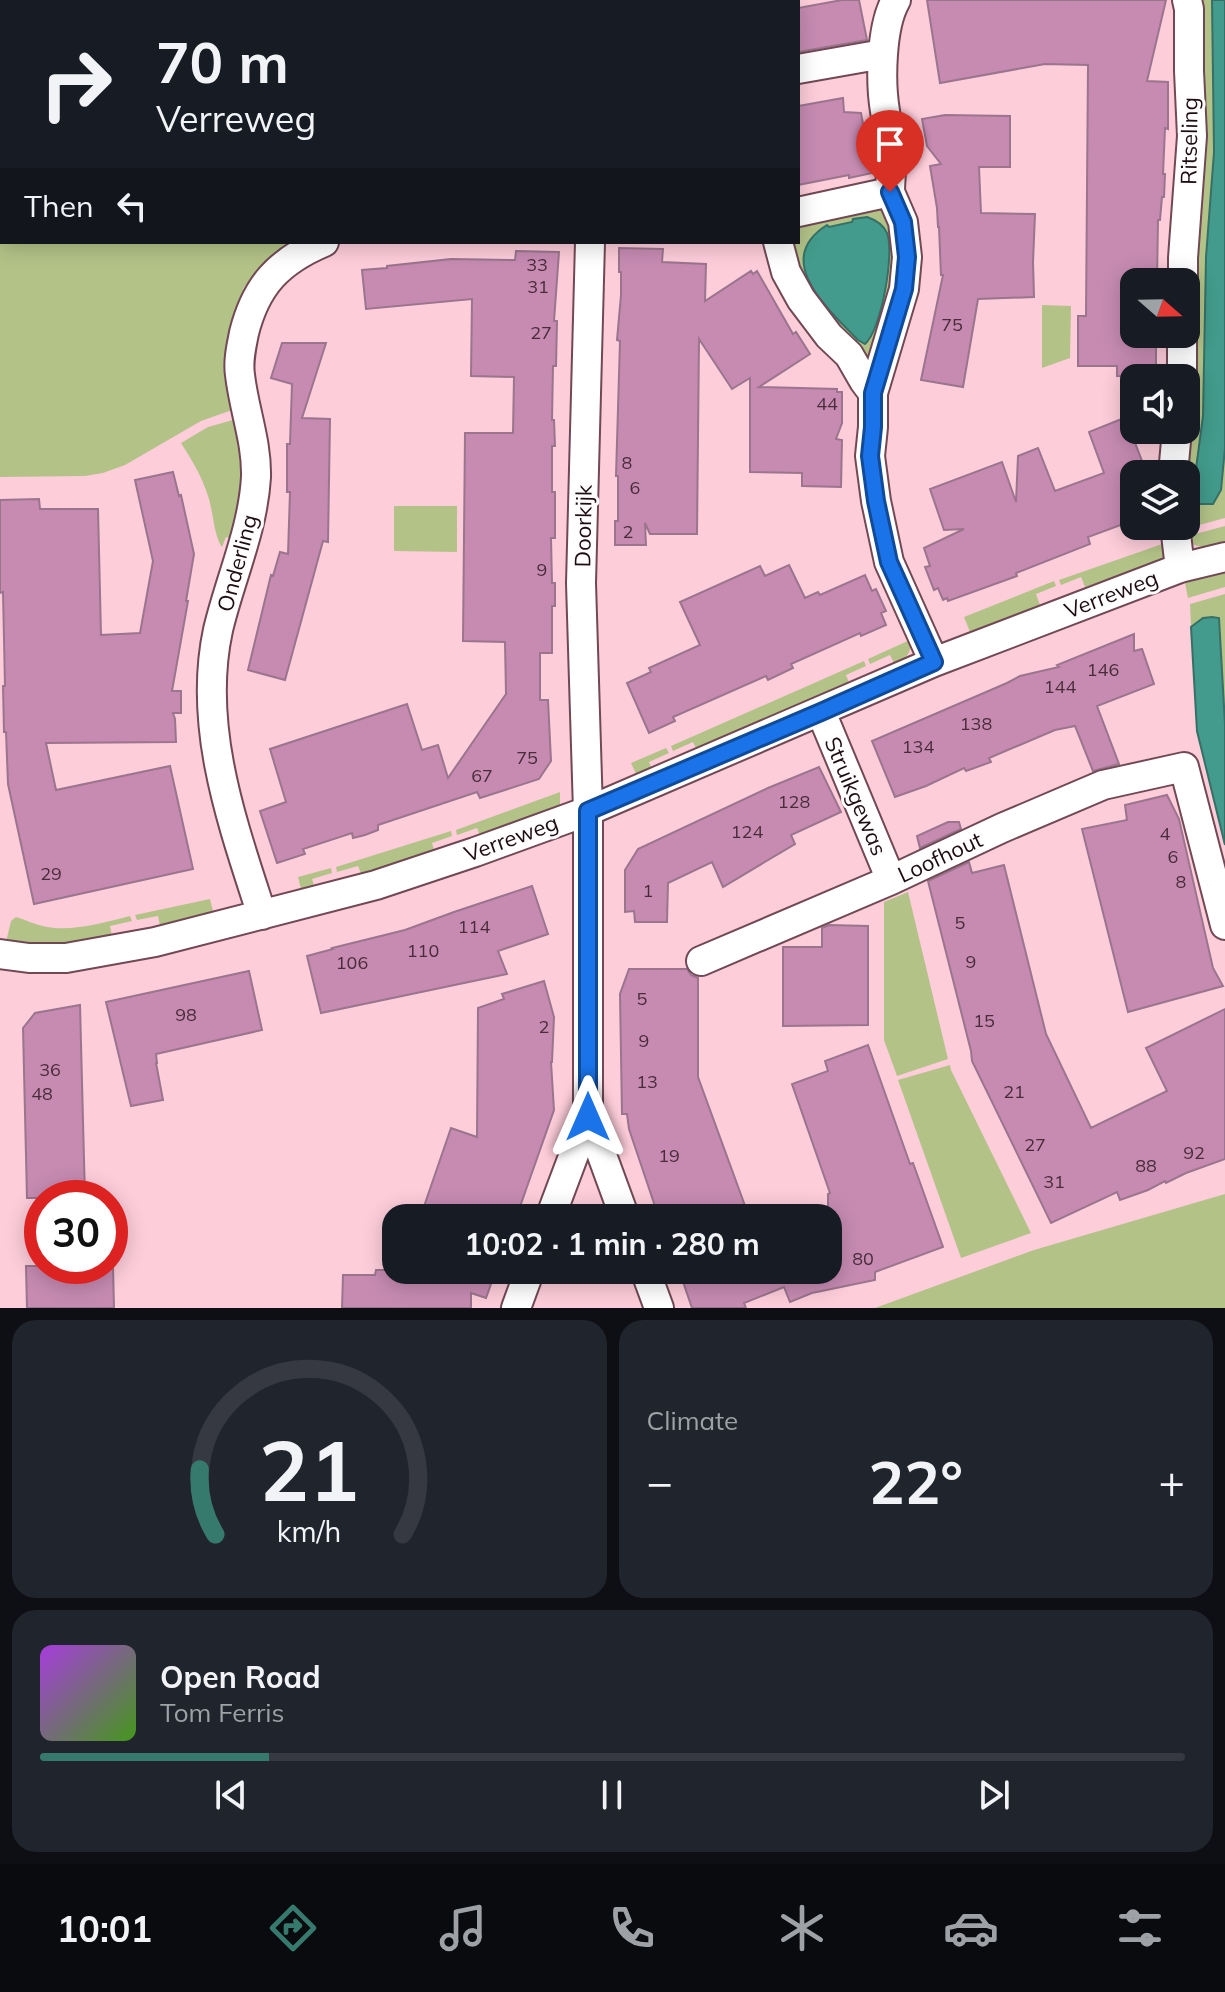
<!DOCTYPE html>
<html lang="en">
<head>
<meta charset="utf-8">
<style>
  body { margin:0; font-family:Mulish,sans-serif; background:#20242c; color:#f1f3f6; height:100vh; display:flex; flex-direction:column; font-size:30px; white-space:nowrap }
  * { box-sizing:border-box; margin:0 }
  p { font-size:26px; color:#9ea1a6 }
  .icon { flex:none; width:44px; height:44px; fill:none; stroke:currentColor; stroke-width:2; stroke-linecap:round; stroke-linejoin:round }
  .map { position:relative; height:1308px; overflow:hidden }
  .details { display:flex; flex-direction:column; gap:12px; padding:12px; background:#0d0f14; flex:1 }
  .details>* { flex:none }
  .guide { position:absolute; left:0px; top:0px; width:800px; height:244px; box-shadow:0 4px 20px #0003; background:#171b24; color:#f1f3f6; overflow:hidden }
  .needle { width:52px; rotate:110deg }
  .buttons { position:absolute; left:1120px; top:268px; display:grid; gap:16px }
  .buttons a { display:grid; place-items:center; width:80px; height:80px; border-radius:16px; background:#171b24; box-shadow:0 4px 20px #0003; font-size:40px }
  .speed { position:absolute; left:24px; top:1180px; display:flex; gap:16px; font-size:40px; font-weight:700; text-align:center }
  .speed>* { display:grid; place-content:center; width:104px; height:104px; border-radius:50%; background:#171b24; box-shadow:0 4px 20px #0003; line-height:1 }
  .speed .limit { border:12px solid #d22; background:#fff; color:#111 }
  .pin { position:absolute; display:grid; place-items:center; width:68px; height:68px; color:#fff; margin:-82px -34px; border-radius:50% 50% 50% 0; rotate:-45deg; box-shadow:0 0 8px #0007 }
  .pin .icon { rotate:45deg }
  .me { position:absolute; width:88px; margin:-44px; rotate:0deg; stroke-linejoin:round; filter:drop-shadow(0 0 6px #0008) }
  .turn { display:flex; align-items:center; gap:28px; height:168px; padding:0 24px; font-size:36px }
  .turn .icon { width:104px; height:104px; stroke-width:2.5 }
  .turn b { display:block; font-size:56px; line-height:68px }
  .then { display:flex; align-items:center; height:76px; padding:0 24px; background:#0003; gap:16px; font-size:30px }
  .big { font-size:60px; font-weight:700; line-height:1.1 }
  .details .tile { flex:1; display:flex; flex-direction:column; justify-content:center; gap:12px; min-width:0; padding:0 28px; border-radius:24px; background:#20242c }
  .details .dial { align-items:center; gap:0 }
  .dial svg { height:208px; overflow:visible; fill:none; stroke:#363941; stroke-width:7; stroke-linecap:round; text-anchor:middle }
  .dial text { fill:#f1f3f6; stroke:none }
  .song { display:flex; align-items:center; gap:24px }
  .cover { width:96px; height:96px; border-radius:12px; background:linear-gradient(135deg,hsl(280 70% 55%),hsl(100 70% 35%)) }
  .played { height:8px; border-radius:4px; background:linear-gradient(90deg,#367a6e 20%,#363941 20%) }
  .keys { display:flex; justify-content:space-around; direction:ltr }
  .heat { display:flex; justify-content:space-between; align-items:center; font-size:44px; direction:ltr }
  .details .tiles { flex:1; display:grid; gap:12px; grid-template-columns:1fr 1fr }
  .tile:last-child { grid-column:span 2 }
  .trip { position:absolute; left:382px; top:1204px; width:460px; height:80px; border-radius:24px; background:#171b24; box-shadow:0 4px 20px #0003; font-weight:700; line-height:80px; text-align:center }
  .tabs { display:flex; height:128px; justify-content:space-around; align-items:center; background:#090b0e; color:#9ea1a6 }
  .tabs .icon { width:56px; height:56px }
  .tabs .current { color:#367a6e }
  .tabs b { font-size:36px; color:#f1f3f6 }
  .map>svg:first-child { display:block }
  .green { fill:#b3c387; fill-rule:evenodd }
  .water { fill:#429b8c; stroke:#377067; stroke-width:2 }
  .building { fill:#c78bb2; stroke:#9a758d; stroke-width:2 }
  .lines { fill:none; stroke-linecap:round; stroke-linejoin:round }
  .minor-casing { stroke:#714955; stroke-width:32 }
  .minor { stroke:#fff; stroke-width:28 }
  .route-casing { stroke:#114b97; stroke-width:20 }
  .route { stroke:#1a73e8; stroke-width:14 }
  .labels { text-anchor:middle; stroke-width:6; stroke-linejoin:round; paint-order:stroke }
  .number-label { font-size:18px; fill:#482c3a }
  .street-label { font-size:22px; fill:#1d0d12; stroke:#fdfdfd }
</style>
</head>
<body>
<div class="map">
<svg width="1225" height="1308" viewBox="0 0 1225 1308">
  <rect width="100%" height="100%" fill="#fdcdda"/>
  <path class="green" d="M0 0H286L269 2H2V242H305L256 283 248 282 243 289 249 293 238 408 201 421 125 465 103 473 85 476 0 477Z
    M1198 0H1212L1214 152 1206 257 1203 416 1194 489 1223 464 1225 448V518L1181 530 1186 526V442L1191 395 1190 292Z
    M876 206 884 209 891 215 899 266 872 374 810 295 789 242H798V219ZM853 222 889 267C886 293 879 319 869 342L862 343 831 313 828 227Z
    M1042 305 1071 306 1070 358 1042 368Z
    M240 418C235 436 235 450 247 466L237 541 226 537 222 547C214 537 213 510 208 496 202 477 192 460 181 443L208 427Z
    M394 506H457V552L394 551Z
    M1225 526V543C1209 547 1197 551 1184 537Z
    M1168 542C1166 549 1166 555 1160 560 1147 570 1103 580 1085 587L1081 577 1061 585 1059 580Z
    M1225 570V587L1188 598 1185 583 1186 581Z
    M1054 581 1056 586 1036 594 1040 605 970 632 964 617Z
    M1225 594V724L1219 619 1203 618 1191 627 1190 604Z
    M912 639C912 651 906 660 895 665L890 655 870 664 868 659Z
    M864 661 866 666 846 675 850 685 698 752 693 742 673 751 671 746Z
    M666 748 669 753 649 762 653 772 638 778 631 763Z
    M560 792V809L481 838 477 828 457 835 456 830Z
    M451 831 452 836 432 843 435 853 362 876 358 866 337 872 336 867Z
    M331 868 332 873 312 879 315 889 302 893 298 877Z
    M908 892 948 1059 897 1076 884 1040V902Z
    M210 899 214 915 160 926 158 916 137 920 135 915Z
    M130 916 132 921 110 926 112 936 70 944 41 946 6 942 11 921 16 917C26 920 36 925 47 927 72 932 106 922 130 916Z
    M950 1065 951 1070 1031 1233 961 1258 898 1080Z
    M1225 1194V1308H875L1034 1250Z"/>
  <path class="water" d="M1212 0H1225V448L1221 490 1213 504H1196L1195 476 1203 416 1206 257 1214 152Z
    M867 217C876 220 883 224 887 233 895 253 881 331 865 344L858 340C829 310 771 260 827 225L829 227 852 222 853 219Z
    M1212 617 1219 618 1225 724V845L1197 731 1191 627 1203 618Z"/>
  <path class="building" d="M842 0H859L867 40 798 52V8Z
    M927 0H1166L1147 81 1168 82V129L1165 128 1163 174H1165L1164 197H1162L1160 220H1158L1157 282H1134V334H1156V377L1117 376V366H1078V316H1086L1088 65 1045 64 940 83Z
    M843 98 844 112 861 113 872 173 849 178V175L798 185V106Z
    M945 115 1010 116V167H979L981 213 1035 214 1033 262 1034 297 978 299 963 387 921 380 943 275H941L939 227H938L937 208 930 166 941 164 927 146 922 119Z
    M619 248 663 249 662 262 706 264 705 301 751 271 753 274 757 271 793 334 796 332 810 354 759 387 837 389V392H842V423L836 439 842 440 841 487 802 486V473L750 472V378L732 389 699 339 697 534H650L645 523 646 545H615V521H618V476H616L620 341 617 340 621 295V272H619Z
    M516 251 559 252 554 321H557L556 366H553L552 420H554L555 446H552V492H555V538H551L552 583H555V606H552V653H540V700H548L551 761 539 779 480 798 477 792 378 825V830L365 835 353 838 352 833 303 849 305 854 277 863 260 811 286 802 270 749 407 704 422 750 438 745 448 778 506 694 505 642 463 641 465 433H513L514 377 471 376 472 299 366 309 362 270 387 268V266L451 259 515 260Z
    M282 343H326L302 418 330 419 328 542 323 541 285 680 248 670 271 575 273 576 280 552 288 554 290 492H287V444H290L292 384 271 378Z
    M1134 414V440L1147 474H1134V520L1088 537 1090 544 1016 573 1017 576 948 601 947 598 943 600 938 588 934 590 925 567 930 566 924 548 964 529 944 530 930 489 1002 462 1016 502 1018 456 1038 448 1055 491 1104 473 1089 432Z
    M173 472 179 496 181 495 194 554 186 601H188L172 691H181V713H173L175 719 176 742 46 743 56 790 170 766 193 869 34 904 8 784 6 732H4L3 686H5L3 592 0 593V500L39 499 40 509H98L101 635 140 633 153 561 135 480Z
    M789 565 805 598 818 592 820 595 865 575 872 591 876 589 886 611 881 613 886 625 861 636 860 633 791 664 793 668 768 680 766 676 673 717 675 721 649 733 627 683 651 672 649 668 700 645 680 602 760 566 765 576Z
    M1134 634V651L1142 649 1154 684 1097 706 1119 764 1093 771 1075 726 1055 730 989 758 991 762 966 771 964 768 926 786 895 797 872 741 1007 683 1020 676 1059 667 1057 665Z
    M819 767 841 812 791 835 795 844 723 887 712 862 668 883 667 922H635L634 911 625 912V870L638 849 768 788Z
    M1167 795 1179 819 1213 968 1223 986 1128 1012 1082 829 1127 820 1125 805Z
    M948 822H959L961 829 920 848 917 836Z
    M969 862 972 873 1004 865 1046 1034 1091 1128 1167 1091 1146 1048 1225 1009V1159L1186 1173 1166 1183 1165 1181 1148 1190 1120 1200 1117 1192 1051 1223 972 1061 971 1051 928 881Z
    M532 886 548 934 498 951 507 974 321 1013 307 956 333 949 332 948 405 930 454 912Z
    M829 925 868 926V1025L783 1026V947H822V928Z
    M629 969H687L691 975 698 978V1077L748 1214 736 1218H659L629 1129 627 1114H622L620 994Z
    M249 971 262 1030 156 1054 157 1063H156L163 1100 131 1106 106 1002Z
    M544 981 554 1017 552 1062H551L554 1110 516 1218H420L451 1128 477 1137 478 1008 504 999 502 994Z
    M80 1005 85 1198H27L23 1028 35 1013Z
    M868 1045 910 1164 913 1163 943 1247 875 1272V1280L812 1293 790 1302 784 1287 744 1303 746 1308H692L679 1270H828V1194L830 1193 792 1084 828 1071 825 1061Z
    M26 1266H113L114 1308H27Z
    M376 1270H496L486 1298 471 1293V1308H342L343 1275H375Z"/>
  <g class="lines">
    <g class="minor-casing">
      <path id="minor" d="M798 69 883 54
        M890 192C890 179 892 167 892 154 891 140 887 125 885 111 880 81 881 26 896 0
        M798 212 890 192 903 222 907 257 904 289 873 393V427L870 456 876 501 889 562 934 662
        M590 242 581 583 588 811V1117L625 1218
        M778 242 786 272 801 299 829 336 849 355 864 381 873 393
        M1183 282V258L1192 136 1189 71V9L1187 0
        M1182 378V334
        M1173 474 1177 430
        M1175 526 1180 568
        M821 712 891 880
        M262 915C233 825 197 727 218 630 230 579 253 530 256 477 257 442 244 410 240 375 238 361 241 348 244 333 256 285 279 261 324 242
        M0 954 29 958H66L155 942 376 885 475 852 588 811 934 662 1180 568 1225 557
        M701 961 891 880 1002 828 1103 785 1184 767 1225 925
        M550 1218 588 1117
        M645 1270 659 1308
        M516 1308 530 1270"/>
    </g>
    <use href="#minor" class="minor"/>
  </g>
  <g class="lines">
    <g class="route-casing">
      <path id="route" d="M588 1117V811L821 712 934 662 889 562 876 501 870 456 873 427V393L904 289 907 257 903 222 890 192"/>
    </g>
    <use href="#route" class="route"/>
  </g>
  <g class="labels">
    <g class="number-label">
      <text x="537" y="271">33</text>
      <text x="538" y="293">31</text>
      <text x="952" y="331">75</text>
      <text x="541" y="339">27</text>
      <text x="827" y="410">44</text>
      <text x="627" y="469">8</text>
      <text x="635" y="494">6</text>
      <text x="628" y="538">2</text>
      <text x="542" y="576">9</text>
      <text x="1103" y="676">146</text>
      <text x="1060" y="693">144</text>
      <text x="976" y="730">138</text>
      <text x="918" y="753">134</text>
      <text x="527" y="764">75</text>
      <text x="482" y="782">67</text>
      <text x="794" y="808">128</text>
      <text x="747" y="838">124</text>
      <text x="1165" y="840">4</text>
      <text x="1173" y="863">6</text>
      <text x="51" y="880">29</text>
      <text x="1181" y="888">8</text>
      <text x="648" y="897">1</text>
      <text x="960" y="929">5</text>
      <text x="474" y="933">114</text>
      <text x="423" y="957">110</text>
      <text x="971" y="968">9</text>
      <text x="352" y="969">106</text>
      <text x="642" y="1005">5</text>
      <text x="186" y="1021">98</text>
      <text x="984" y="1027">15</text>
      <text x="544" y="1033">2</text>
      <text x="644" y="1047">9</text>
      <text x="50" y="1076">36</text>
      <text x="647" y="1088">13</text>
      <text x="1014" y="1098">21</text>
      <text x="42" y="1100">48</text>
      <text x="1035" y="1151">27</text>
      <text x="1194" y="1159">92</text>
      <text x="669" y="1162">19</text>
      <text x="1146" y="1172">88</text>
      <text x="1054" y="1188">31</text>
      <text x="863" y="1265">80</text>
    </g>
    <g class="street-label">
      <text transform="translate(1189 141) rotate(-89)" y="8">Ritseling</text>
      <text transform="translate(583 526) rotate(-89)" y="8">Doorkijk</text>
      <text transform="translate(237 563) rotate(-75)" y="8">Onderling</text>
      <text transform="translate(1111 594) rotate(-21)" y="8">Verreweg</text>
      <text transform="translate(856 796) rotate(67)" y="8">Struikgewas</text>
      <text transform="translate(511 838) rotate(-20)" y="8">Verreweg</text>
      <text transform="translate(940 857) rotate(-25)" y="8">Loofhout</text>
    </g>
  </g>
</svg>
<div class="buttons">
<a><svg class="needle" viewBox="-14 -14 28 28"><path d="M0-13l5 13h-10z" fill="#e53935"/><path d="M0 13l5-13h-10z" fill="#9ea1a6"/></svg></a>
<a><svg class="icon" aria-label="sound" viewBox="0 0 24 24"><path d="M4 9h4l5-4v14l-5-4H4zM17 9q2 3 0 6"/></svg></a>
<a><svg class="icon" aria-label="layers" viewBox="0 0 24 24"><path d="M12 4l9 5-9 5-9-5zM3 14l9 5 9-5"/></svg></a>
</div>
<div class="speed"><div class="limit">30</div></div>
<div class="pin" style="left:890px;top:192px;background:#d93025"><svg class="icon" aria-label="arrive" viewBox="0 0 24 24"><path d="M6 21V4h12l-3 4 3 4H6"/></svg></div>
<svg class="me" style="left:588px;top:1117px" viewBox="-20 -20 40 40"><path d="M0-17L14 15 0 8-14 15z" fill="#1a73e8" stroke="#fff" stroke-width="4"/></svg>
<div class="trip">10:02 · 1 min · 280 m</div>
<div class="guide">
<div class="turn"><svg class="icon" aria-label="right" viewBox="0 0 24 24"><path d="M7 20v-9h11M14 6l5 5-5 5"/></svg><div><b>70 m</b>Verreweg</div></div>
<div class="then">Then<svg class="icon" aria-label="left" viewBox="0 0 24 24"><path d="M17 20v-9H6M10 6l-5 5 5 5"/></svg></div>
</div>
</div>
<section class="details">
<div class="tiles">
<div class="tile dial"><svg viewBox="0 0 100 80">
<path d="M14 69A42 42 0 1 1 86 69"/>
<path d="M14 69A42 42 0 0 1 8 44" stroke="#367a6e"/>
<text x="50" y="56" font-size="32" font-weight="700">21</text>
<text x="50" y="72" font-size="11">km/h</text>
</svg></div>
<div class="tile"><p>Climate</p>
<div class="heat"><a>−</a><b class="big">22°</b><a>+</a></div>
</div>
<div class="tile">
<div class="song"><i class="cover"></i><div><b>Open Road</b><p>Tom Ferris</p></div></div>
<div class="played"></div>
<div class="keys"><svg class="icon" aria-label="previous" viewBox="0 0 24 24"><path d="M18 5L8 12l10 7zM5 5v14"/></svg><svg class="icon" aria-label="pause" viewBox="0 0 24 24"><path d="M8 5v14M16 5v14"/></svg><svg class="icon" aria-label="next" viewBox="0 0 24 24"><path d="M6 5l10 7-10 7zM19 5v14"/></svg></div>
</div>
</div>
</section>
<nav class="tabs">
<b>10:01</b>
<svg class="icon current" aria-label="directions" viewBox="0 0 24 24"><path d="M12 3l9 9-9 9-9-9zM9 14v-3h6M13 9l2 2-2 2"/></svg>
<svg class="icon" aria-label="music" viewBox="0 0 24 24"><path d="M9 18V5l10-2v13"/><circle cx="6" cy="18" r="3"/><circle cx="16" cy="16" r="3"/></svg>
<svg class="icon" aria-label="phone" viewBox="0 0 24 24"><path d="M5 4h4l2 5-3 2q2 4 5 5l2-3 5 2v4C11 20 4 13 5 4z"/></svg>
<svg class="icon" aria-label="climate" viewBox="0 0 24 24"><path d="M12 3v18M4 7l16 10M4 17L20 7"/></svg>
<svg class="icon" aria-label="car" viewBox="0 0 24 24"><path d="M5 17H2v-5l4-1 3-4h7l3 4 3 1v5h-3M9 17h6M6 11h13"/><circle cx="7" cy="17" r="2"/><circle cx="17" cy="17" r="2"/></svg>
<svg class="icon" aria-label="filters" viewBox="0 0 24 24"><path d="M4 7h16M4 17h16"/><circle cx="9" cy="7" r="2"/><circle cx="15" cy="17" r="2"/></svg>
</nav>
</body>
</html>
